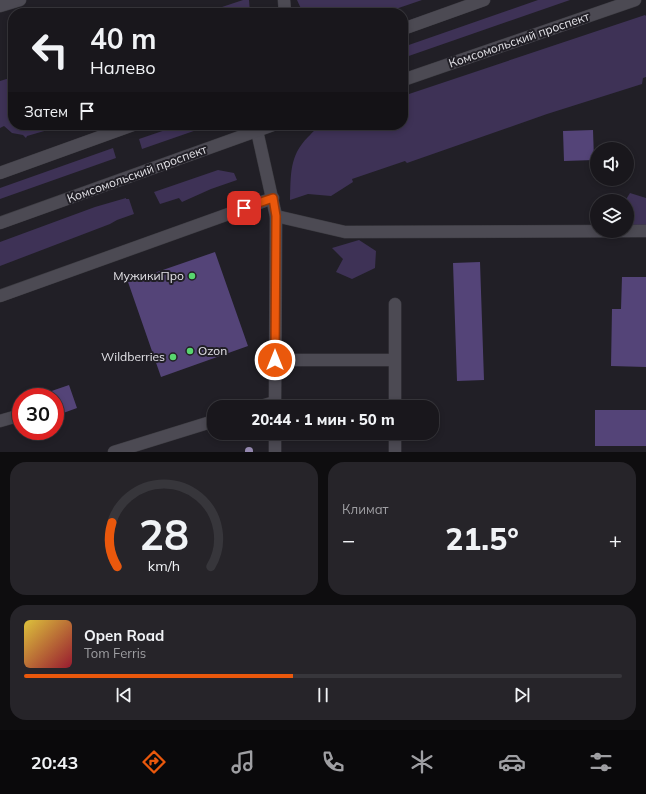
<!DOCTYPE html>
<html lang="ru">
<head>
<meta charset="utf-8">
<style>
  body { margin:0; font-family:Mulish,sans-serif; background:#262429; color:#f1f3f6; height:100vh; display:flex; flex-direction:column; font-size:15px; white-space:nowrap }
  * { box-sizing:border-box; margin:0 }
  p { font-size:13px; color:#9f9fa3 }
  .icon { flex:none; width:22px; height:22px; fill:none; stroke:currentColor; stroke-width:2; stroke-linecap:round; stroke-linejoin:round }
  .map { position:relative; height:452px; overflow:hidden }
  .details { display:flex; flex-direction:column; gap:10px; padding:10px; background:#0e0d0f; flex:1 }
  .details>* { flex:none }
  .guide { position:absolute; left:8px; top:8px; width:400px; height:122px; border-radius:16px; box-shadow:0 2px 6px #0003,0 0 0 1px #37363b; background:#19171c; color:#f1f3f6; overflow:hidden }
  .buttons { position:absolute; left:590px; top:142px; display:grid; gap:8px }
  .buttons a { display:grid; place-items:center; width:44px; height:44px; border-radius:50%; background:#19171c; box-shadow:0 2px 6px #0003,0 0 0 1px #37363b; font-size:20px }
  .speed { position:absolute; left:12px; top:388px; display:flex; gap:8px; font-size:20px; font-weight:700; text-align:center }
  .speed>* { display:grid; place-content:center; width:52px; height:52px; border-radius:50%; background:#19171c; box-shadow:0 2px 6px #0003,0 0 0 1px #37363b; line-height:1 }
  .speed .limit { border:6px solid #d22; background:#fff; color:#111 }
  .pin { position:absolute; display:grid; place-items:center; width:34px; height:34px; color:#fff; margin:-17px; border-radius:8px; box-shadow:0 2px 6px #0006 }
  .me { position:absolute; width:44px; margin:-22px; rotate:0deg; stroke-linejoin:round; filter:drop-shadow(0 0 3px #0008) }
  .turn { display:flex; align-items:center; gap:14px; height:84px; padding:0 16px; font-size:18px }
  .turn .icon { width:52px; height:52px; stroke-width:2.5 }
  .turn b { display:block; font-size:28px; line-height:34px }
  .then { display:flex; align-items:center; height:38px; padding:0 16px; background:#0003; gap:8px; font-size:15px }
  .big { font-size:30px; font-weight:800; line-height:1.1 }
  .details .tile { flex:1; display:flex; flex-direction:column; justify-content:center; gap:6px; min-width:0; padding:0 14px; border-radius:16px; background:#262429 }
  .details .dial { align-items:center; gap:0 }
  .dial svg { height:104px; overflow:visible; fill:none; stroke:#37363b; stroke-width:7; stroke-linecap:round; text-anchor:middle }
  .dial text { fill:#f1f3f6; stroke:none }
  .song { display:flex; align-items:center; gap:12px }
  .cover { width:48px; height:48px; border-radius:6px; background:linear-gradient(135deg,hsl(50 70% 55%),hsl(350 70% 35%)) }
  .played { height:4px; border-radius:2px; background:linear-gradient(90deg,#ea580c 45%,#37363b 45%) }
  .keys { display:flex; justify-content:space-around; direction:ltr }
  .heat { display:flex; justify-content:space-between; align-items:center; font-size:22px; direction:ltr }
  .details .tiles { flex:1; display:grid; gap:10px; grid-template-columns:1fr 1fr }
  .tile:last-child { grid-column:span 2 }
  .trip { position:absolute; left:207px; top:400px; width:232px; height:40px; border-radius:16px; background:#19171c; box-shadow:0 2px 6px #0003,0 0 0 1px #37363b; font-weight:800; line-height:40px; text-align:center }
  .dock { display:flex; height:64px; justify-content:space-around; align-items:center; background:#0a090b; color:#9f9fa3 }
  .dock .icon { width:28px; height:28px }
  .dock .current { color:#ea580c }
  .dock b { font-size:18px; color:#f1f3f6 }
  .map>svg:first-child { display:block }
  .green { fill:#3e3256 }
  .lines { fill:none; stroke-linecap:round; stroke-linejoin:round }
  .stream { stroke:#9488af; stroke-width:8 }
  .building { fill:#544478 }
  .lane-casing { stroke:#3e3d43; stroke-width:13 }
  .street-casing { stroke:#3e3d43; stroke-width:13 }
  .secondary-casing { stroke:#3e3d43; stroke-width:13 }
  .lane { stroke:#4c4a53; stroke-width:12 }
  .street { stroke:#4c4a53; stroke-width:12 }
  .secondary { stroke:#4c4a53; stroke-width:12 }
  .route-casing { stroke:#983908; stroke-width:10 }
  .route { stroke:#ea580c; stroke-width:7 }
  .poi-dot { fill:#58d56f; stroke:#211f26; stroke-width:1.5 }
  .labels { text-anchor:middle; stroke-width:4; stroke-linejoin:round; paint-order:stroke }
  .street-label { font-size:12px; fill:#e4e3e8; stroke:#211f26 }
  .poi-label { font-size:12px; fill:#e4e3e8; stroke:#211f26; text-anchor:end }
</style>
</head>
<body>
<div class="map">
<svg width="646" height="452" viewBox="0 0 646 452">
  <rect width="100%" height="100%" fill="#211f26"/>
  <path class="green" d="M243 0H249L250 13H204Z
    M297 0H422L384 13H303Z
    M538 0H570L403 58V47Z
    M645 15 646 16V77L643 78 642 84 547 114 407 163 405 161 352 179 353 182 331 196 308 194 290 200C291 175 289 156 308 137 313 132 317 127 323 125H403V96Z
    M13 77V125H65L27 136 26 138 23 135 12 133 4 126 0 128V81Z
    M180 125H211L142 149 139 139Z
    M113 148 116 158 0 199V188Z
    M218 170 234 173 237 180 211 189 182 202 179 198 160 204 154 192Z
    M630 193 646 198V232L635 229 627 220V201H625Z
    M126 198V199H129L134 214 117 220 110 224 0 266V242L95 207Z
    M359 240 376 251 375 268 352 279 336 272 343 259 332 248Z"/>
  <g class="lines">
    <path class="stream" d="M249 451V452"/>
  </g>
  <path class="building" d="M593 130 594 160 564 161 563 131Z
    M215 252 248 346 161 377 128 282Z
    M480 262 484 380 457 381 453 263Z
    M622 277H646V367L611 366 612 309H621Z
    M69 385 77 408 55 416V397H34Z
    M595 410H646V446H595Z"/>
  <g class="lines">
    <g class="lane-casing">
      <path id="lane" d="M0 6 20 0
        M276 216 345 232 646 231
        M0 296 273 198
        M275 360H395
        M258 407 275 402
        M395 407V304
        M0 421 21 415
        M114 452 214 421
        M395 452V433"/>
    </g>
    <g class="street-casing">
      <path id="street" d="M284 0 285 13
        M257 131 276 216 275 407
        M275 452V433"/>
    </g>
    <g class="secondary-casing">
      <path id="secondary" d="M403 29 484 0
        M403 80 635 0
        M0 173 133 125
        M0 223 273 125"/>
    </g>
    <use href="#lane" class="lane"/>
    <use href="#street" class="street"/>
    <use href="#secondary" class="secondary"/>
  </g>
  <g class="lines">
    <g class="route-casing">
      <path id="route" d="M244 208 273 198 276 216 275 360"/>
    </g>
    <use href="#route" class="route"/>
  </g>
  <g class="poi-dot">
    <circle cx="192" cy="276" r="4"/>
    <circle cx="190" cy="351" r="4"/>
    <circle cx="173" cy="357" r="4"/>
  </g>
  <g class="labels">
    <g class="street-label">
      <text transform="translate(519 40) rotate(-19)" y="4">Комсомольский проспект</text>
      <text transform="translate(137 174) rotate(-20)" y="4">Комсомольский проспект</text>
    </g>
    <g class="poi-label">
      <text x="184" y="280">МужикиПро</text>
      <text x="198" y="355" text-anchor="start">Ozon</text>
      <text x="165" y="361">Wildberries</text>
    </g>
  </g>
</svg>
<div class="buttons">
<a><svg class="icon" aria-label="sound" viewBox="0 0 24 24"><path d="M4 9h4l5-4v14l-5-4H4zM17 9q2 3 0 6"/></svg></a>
<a><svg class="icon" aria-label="layers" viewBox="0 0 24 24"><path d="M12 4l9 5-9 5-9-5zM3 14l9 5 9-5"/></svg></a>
</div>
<div class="speed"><div class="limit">30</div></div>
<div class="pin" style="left:244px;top:208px;background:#d93025"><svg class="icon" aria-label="arrive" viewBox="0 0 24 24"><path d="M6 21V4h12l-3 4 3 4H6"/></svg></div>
<svg class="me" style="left:275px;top:360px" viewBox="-20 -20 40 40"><circle r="17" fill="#ea580c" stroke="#fff" stroke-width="3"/><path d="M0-11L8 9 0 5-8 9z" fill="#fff"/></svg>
<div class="trip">20:44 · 1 мин · 50 m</div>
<div class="guide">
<div class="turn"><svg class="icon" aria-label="left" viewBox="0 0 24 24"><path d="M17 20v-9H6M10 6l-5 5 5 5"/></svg><div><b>40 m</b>Налево</div></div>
<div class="then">Затем<svg class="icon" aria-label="arrive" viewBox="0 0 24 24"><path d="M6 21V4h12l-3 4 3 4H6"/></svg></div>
</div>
</div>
<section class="details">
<div class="tiles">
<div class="tile dial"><svg viewBox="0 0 100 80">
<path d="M14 69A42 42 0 1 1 86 69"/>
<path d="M14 69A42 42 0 0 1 10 35" stroke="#ea580c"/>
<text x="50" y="56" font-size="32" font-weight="700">28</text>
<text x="50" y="72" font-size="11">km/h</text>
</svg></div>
<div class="tile"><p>Климат</p>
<div class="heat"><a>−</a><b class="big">21.5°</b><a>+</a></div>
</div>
<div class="tile">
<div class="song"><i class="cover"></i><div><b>Open Road</b><p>Tom Ferris</p></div></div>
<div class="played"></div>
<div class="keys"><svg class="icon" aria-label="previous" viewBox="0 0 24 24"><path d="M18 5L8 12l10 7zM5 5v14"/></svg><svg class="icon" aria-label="pause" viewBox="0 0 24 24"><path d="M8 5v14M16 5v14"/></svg><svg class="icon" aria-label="next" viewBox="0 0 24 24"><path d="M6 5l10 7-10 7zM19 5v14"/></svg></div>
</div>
</div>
</section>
<nav class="dock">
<b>20:43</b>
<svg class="icon current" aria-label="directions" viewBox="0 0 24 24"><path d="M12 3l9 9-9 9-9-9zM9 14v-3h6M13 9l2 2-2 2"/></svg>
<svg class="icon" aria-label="music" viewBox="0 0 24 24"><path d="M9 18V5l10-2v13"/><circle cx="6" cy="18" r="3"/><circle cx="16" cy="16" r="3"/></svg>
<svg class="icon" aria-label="phone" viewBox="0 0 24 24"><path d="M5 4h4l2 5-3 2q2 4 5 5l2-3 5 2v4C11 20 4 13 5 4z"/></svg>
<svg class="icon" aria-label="climate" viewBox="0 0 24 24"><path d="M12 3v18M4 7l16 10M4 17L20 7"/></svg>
<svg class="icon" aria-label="car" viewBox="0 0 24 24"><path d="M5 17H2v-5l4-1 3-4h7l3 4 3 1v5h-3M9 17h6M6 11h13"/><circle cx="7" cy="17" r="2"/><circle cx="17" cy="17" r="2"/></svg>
<svg class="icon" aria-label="filters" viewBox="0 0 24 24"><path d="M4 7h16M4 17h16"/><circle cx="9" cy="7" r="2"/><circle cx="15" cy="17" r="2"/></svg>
</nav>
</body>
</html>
